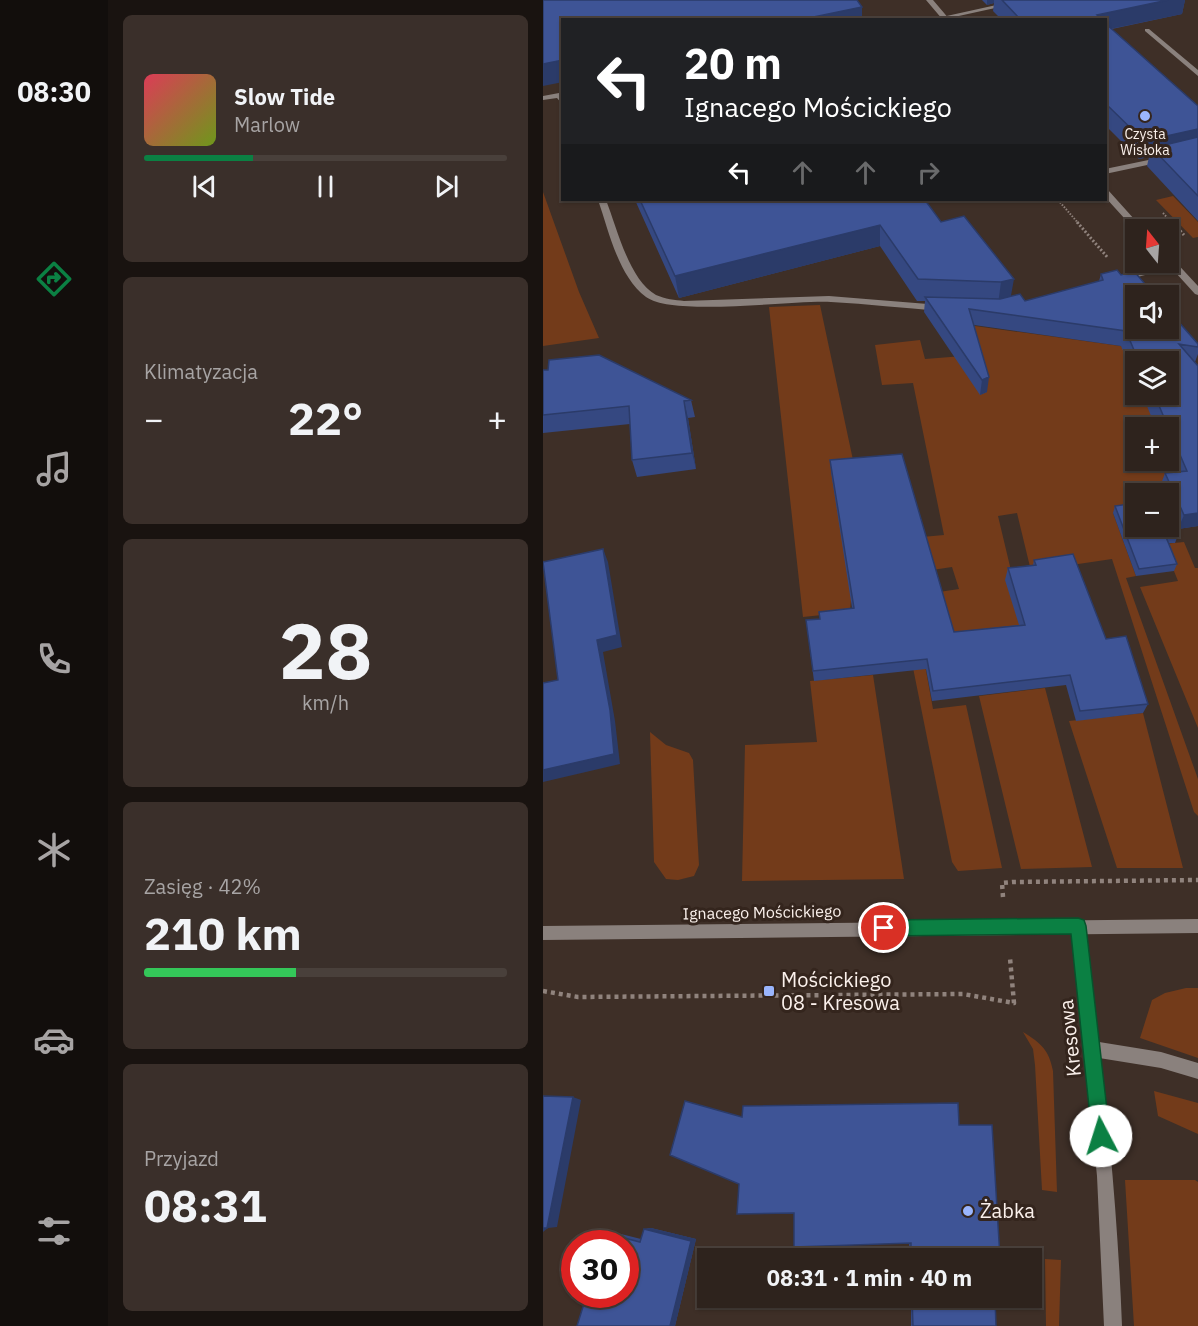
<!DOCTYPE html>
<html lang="pl">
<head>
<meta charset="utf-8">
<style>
  body { margin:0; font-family:"IBM Plex Sans",sans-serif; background:#3a2f2a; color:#f1f3f6; height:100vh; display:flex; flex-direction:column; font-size:22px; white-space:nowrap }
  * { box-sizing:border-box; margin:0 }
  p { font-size:20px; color:#a7a4a4 }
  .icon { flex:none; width:33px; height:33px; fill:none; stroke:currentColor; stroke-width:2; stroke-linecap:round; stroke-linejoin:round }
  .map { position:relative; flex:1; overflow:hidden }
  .drawer { display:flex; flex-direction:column; gap:15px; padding:15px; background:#191310; width:435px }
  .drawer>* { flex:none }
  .hud { position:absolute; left:18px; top:18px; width:546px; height:183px; border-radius:0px; box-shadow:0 2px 4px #0004,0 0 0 2px #49403b; background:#202124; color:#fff; overflow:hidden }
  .needle { width:39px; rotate:343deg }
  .fabs { position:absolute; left:582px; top:219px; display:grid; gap:12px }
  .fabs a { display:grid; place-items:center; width:54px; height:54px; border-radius:0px; background:#2e231d; box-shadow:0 2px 4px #0004,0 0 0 2px #49403b; font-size:30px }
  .speed { position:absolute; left:18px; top:1230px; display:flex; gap:12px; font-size:30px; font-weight:700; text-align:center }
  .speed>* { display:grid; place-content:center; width:78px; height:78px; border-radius:50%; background:#2e231d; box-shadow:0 2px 4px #0004,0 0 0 2px #49403b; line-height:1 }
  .speed .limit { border:9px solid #d22; background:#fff; color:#111 }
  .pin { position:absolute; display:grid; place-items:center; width:51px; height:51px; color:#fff; margin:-26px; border:3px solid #fff; border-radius:50%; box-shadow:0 2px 6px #0007 }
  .me { position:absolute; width:66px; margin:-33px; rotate:355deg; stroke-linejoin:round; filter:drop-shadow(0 0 4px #0008) }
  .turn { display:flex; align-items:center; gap:21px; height:126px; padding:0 24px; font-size:27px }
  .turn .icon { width:78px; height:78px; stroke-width:2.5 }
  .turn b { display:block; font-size:42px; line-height:51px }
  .lanes { display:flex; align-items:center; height:57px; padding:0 24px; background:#0003; justify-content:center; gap:30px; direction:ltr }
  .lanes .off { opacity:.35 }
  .big { font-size:45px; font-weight:700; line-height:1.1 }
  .drawer .widget { flex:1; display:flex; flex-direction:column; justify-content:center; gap:9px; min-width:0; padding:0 21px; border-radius:9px; background:#3a2f2a }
  .drawer .dial { align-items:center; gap:0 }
  .dial b { font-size:78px; line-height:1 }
  .song { display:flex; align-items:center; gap:18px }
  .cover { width:72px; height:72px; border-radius:9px; background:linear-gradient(135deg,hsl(350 70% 55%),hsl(80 70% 35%)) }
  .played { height:6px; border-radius:3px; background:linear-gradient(90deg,#0b8043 30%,#49403b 30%) }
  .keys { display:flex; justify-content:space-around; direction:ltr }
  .heat { display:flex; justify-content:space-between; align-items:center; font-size:33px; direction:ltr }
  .charge { height:9px; border-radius:4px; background:linear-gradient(90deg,#34c759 42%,#49403b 0) }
  .trip { position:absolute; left:154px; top:1248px; width:345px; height:60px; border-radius:0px; background:#2e231d; box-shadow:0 2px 4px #0004,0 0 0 2px #49403b; font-weight:700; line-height:60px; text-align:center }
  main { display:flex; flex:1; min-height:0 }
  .tabs { display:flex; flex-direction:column; width:108px; justify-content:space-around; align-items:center; background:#120e0c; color:#a7a4a4 }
  .tabs .icon { width:42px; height:42px }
  .tabs .selected { color:#0b8043 }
  .tabs b { font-size:27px; color:#f1f3f6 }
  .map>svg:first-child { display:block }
  .green { fill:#733b1a; fill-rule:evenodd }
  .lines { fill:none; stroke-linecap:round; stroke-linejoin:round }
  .path-far2 { stroke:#90837d; stroke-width:2; stroke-dasharray:1.5 1.5; stroke-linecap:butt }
  .path-far1 { stroke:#90837d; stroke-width:3; stroke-dasharray:2 2; stroke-linecap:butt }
  .path { stroke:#90837d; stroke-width:4.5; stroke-dasharray:4 4; stroke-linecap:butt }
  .service { fill:#8a817d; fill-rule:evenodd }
  .minor { fill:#8a817d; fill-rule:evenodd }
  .tertiary { fill:#8a817d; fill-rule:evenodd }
  .wall { fill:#354881 }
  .shaded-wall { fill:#2b3b69 }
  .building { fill:#3e5496; stroke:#2b3b69; stroke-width:1.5 }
  .route { fill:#0b8043; stroke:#07532c; stroke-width:1.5 }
  .poi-dot { fill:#9ab5fd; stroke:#34251d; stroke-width:2 }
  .labels { text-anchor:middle; stroke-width:6; stroke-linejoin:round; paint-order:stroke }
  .far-poi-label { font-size:14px; fill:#faf0eb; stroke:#34251d }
  .street-label { font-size:16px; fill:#faf0eb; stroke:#34251d }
  .near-poi-label { font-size:20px; fill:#faf0eb; stroke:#34251d; text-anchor:start }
  .near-street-label { font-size:20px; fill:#faf0eb; stroke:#34251d }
</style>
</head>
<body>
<main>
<nav class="tabs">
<b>08:30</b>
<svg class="icon selected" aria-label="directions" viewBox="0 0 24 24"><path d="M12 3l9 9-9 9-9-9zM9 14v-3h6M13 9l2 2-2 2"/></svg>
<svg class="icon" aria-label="music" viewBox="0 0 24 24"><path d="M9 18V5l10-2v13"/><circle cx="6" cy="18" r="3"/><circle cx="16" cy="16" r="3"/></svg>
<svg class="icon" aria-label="phone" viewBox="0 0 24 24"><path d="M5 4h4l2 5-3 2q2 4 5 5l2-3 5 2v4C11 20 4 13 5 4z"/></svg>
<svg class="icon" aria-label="climate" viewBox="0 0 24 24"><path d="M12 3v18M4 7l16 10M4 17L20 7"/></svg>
<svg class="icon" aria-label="car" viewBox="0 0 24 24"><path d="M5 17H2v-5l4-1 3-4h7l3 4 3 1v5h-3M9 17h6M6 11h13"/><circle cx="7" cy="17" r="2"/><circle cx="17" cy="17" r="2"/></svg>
<svg class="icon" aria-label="filters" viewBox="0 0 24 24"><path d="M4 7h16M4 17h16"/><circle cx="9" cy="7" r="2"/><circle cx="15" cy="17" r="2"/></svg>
</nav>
<section class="drawer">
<div class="widget">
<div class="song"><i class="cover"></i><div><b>Slow Tide</b><p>Marlow</p></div></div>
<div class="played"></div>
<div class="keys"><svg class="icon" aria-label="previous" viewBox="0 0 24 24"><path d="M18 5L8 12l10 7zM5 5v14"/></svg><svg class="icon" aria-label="pause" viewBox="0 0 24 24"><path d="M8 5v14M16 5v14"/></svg><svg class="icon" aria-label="next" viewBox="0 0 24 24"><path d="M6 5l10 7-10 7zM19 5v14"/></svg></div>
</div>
<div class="widget"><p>Klimatyzacja</p>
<div class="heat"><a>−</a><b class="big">22°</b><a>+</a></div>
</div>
<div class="widget dial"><b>28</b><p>km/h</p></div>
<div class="widget"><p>Zasięg · 42%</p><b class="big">210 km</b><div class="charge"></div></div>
<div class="widget"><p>Przyjazd</p><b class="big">08:31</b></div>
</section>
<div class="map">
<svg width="655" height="1326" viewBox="0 0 655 1326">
  <rect width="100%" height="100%" fill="#3e2f27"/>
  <path class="green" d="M0 192 36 292 56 338 0 346Z
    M630 196 655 222V237L650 238 613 200Z
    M277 305 330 554 308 600 307 612 260 617 226 307Z
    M425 325 592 348 597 353 652 362 655 366 626 362H592V394L624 395 655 443 619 493 592 494V510L570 513 593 576 583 578 655 779V816L651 812 569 559 488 571 474 513 455 516 485 642 380 654 390 709 423 705 459 868 415 871 409 862 356 598 416 589 409 567 389 570 346 540 401 535 370 383 339 385 332 345 377 340 382 359 433 355ZM592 428H626V460H592Z
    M641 542 652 568H655V728L597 587 635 581 620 544Z
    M330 675 361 879 199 881 202 745 274 742 267 681Z
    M502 688 549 867 478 869 436 696Z
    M600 713 640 868H574L526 721Z
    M107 732 123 745 146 753 150 760 156 865 151 876 135 880 123 879 111 862Z
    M643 988H655V1058L597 1038 609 1000 622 993Z
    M480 1032C498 1043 506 1050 510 1071L514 1192 499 1190 492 1065 490 1049Z
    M611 1091 655 1103V1134L615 1116Z
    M582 1180H652L655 1182V1326H591Z
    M502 1259 518 1260 516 1326H503Z"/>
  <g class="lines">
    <path class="path-far2" d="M515 200 536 224
      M620 213 630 224"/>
    <path class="path-far1" d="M534 222 565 258
      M629 222 641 235"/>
    <path class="path" d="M460 897 459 883 470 882 655 880
      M0 991 35 997 420 994 471 1003 467 958"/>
    <path class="service" d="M476 0H489L402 19 399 17Z
      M602 29H606L655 70V76L602 31Z
      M16 93 20 95V105L14 98 0 100V96Z
      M620 157 624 159 623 161 562 174V169Z
      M55 200H63C74 228 86 280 113 295 122 299 132 300 141 301L286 296 397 305 402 308 397 311C361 308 324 304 288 302 248 300 131 317 103 297 75 276 66 231 55 200Z
      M630 262 634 265 633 267 579 281 575 278 576 276Z
      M550 1041 618 1052 655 1063V1079L618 1068 550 1057 545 1054 542 1049 545 1044Z"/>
    <path class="minor" d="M383 0H390L407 20H400Z
      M562 190H565L601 230H592L562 197Z
      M626 257 629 258 655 286V295L652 294 623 262H626Z
      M535 919 540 921 542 926C559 1059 574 1192 579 1326H561L554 1176 528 926 530 921Z"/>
    <path class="tertiary" d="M655 919V933L0 940V926Z"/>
  </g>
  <path class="wall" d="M439 0H642L639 14 569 29 655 106V221L604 166 606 157 596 159 562 125V20H459L450 11 451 3 444 5Z
    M92 200H382L398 222 421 216 468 296 482 301 556 281 558 274 578 275 655 344V354L652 362 655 366V526L635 529 626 508V494H619L617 487 622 473 633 472 626 456V428H613L599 394H626V362H592V379L578 346 431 325 444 392 437 395 381 312 382 301H374L337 246 136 298Z
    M0 370 148 400 152 417 145 418 153 469 94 477 89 460 87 424 0 433Z
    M287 460 411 632 476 625 462 580 465 568 490 565 491 560 563 639 605 704 600 713 533 721 523 685 389 701 383 669 271 681 263 620 277 619 309 608 288 472Z
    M572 506 635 535 632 543H626L634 564 631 571 593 576 570 513Z
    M199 1117 416 1125 457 1258H367L366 1243 251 1213Z
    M108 1228 153 1239 132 1326H34L62 1233 70 1232 98 1239 101 1229Z
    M368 1298H452L453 1326H368Z"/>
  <path class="shaded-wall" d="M444 0H451V3L444 5Z
    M625 0H642L639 14 562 30V20H553L554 15Z
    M319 7V20H256Z
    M20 60V82L0 86V64Z
    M655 129V147L609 148 606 157 596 159 601 141Z
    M337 225V246L136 298 132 276Z
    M471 279 467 301 455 304 458 282Z
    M446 377 444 392 437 395 439 380Z
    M141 401 145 418 153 469 149 453Z
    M655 513V526L635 529 641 515Z
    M60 549 65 562 79 647 60 652 72 721 77 764 0 782V770L54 640Z
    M30 1097 38 1100 14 1227 5 1228 0 1232V1228Z
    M108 1228 153 1239 132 1326H127L101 1229Z"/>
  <path class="building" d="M0 0H314L319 7 256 20H20V60L0 64Z
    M459 0H625L554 15 559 20H478Z
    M562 23 655 106V129L601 141 562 103Z
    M655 137V196L609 148Z
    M97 200H382L398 222 421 216 471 279 458 282 375 279 337 225 132 276Z
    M574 270 578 275 591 271 612 296H592V328H626V311L655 344V347L636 344 655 366V513L641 515 622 473 644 471 611 394H626V362H596L583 331 426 309 446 377 439 380 382 297 457 299 477 294 482 301 560 280 558 274Z
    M56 355 148 400 141 401 149 453 89 460 86 406 0 415V370H5L6 360Z
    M359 454 411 632 482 625 465 568 493 565 491 560 530 554 563 639 583 636 605 704 537 711 527 675 390 691 384 659 270 671 263 620 277 619 276 612 311 608 287 460Z
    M592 503V526H626V511L635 535 623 537 634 564 596 569 572 506Z
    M60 549 74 635 54 640 67 710 71 754 0 770V683L15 680 0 562Z
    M0 1096 30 1097 4 1228H0Z
    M142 1101 199 1117 200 1106 415 1103 416 1125H449L457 1258H368V1243L251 1247V1213L194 1214 196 1184 127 1155Z
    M101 1229 148 1241 127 1326H34L44 1294H82V1244H59L62 1233 97 1242Z
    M369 1298H452L453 1326H370Z"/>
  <path class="route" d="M535 918 541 920 543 926 567 1136 564 1142 558 1145 552 1142 549 1136 528 934 341 936 335 934 333 928 335 922 341 920Z"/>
  <g class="poi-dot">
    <circle cx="602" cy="116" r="6"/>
    <rect x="220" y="985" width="12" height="12" rx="3"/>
    <circle cx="425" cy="1211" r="6"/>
  </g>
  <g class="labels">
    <g class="far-poi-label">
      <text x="602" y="139">Czysta<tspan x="602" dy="16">Wisłoka</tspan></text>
    </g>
    <g class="street-label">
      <text transform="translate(219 912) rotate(-1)" y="6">Ignacego Mościckiego</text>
    </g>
    <g class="near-poi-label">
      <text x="238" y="987">Mościckiego<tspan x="238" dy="23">08 - Kresowa</tspan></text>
      <text x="437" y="1218">Żabka</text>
    </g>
    <g class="near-street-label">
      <text transform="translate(527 1038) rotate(-96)" y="7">Kresowa</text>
    </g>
  </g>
</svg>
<div class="fabs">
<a><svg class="needle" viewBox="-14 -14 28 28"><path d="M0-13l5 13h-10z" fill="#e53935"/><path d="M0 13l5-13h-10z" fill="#a7a4a4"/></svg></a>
<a><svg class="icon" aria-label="sound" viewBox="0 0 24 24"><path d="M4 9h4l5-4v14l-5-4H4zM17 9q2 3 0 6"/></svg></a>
<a><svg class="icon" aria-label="layers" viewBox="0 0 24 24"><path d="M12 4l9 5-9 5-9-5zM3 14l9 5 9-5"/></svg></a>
<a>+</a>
<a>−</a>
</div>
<div class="speed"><div class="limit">30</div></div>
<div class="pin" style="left:341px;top:928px;background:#d93025"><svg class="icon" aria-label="arrive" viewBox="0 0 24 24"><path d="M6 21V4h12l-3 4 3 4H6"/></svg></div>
<svg class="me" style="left:558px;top:1136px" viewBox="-20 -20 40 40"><circle r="19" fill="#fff"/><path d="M0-13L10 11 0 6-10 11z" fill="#0b8043"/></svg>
<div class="trip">08:31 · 1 min · 40 m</div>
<div class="hud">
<div class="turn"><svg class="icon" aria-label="left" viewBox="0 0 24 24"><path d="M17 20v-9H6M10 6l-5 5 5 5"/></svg><div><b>20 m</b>Ignacego Mościckiego</div></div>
<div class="lanes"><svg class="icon" aria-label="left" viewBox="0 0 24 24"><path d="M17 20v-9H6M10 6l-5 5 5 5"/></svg><svg class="icon off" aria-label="ahead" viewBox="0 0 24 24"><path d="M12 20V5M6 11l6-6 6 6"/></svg><svg class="icon off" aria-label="ahead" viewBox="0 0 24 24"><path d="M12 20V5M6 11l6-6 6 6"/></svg><svg class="icon off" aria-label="right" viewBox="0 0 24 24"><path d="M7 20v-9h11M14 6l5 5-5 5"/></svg></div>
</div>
</div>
</main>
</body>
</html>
